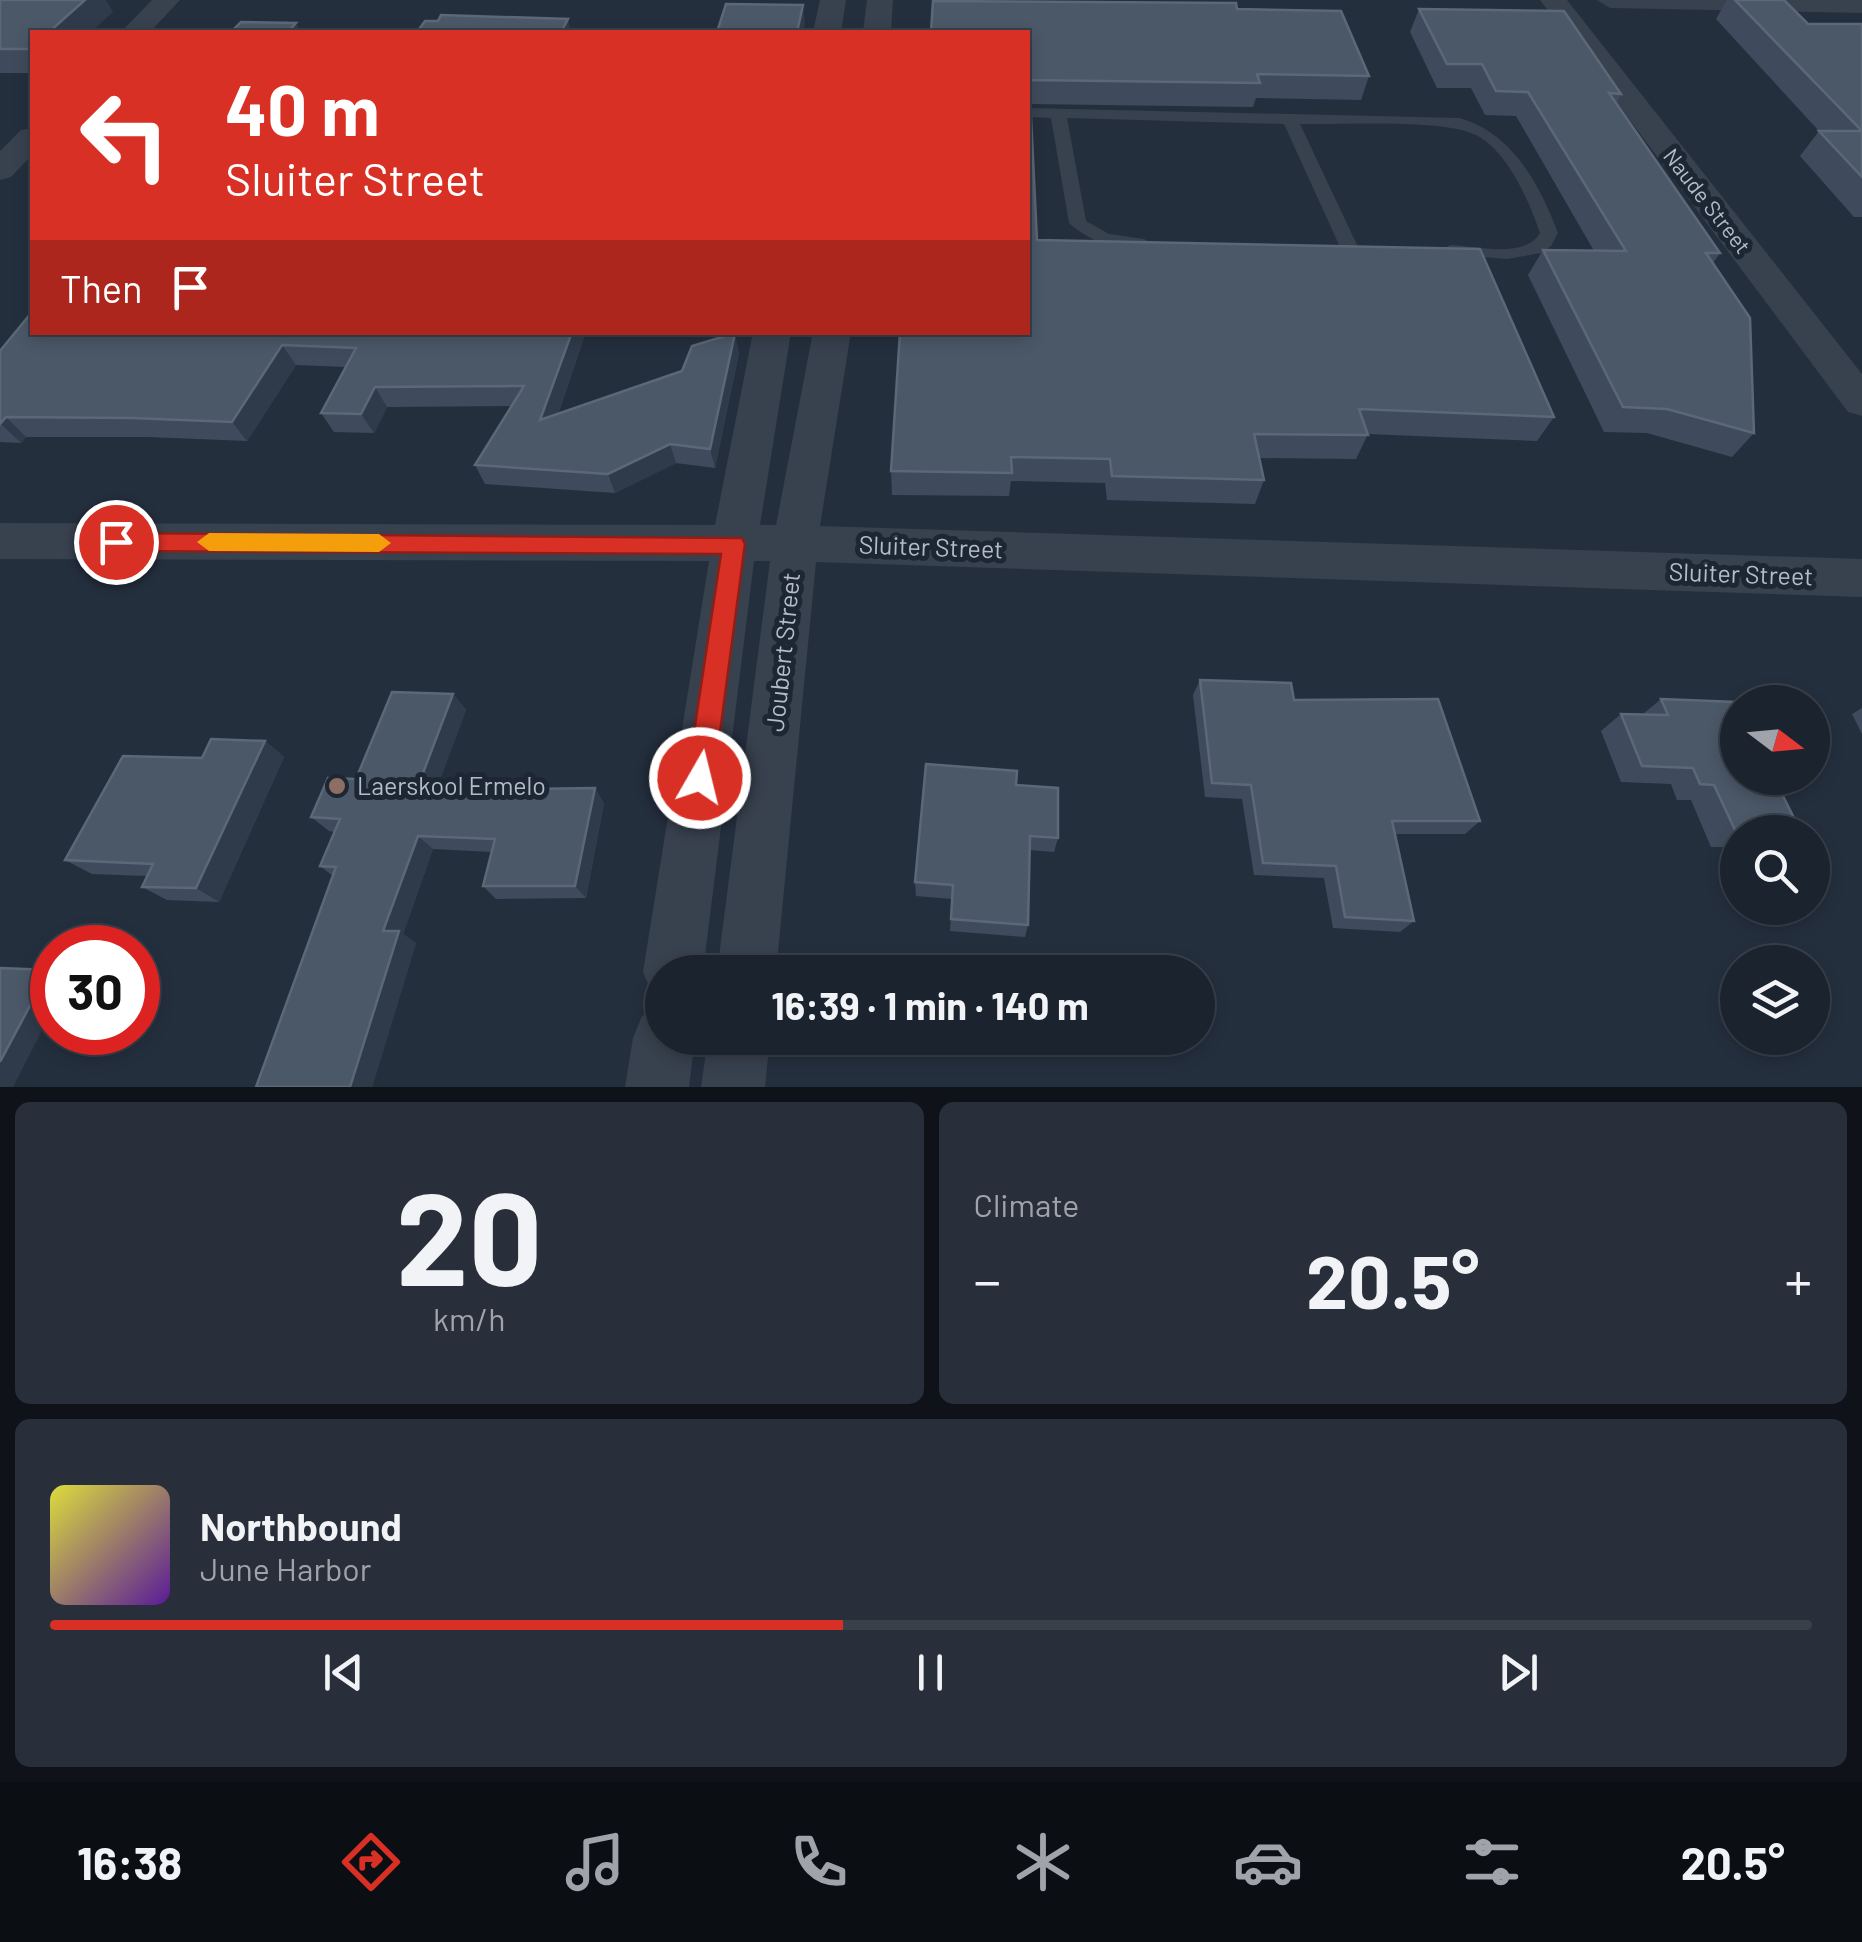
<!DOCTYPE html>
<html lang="en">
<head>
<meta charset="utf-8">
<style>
  body { margin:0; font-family:Barlow,sans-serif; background:#282f3a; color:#f1f3f6; height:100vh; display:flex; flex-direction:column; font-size:38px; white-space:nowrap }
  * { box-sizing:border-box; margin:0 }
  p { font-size:32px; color:#a0a4aa }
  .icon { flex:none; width:55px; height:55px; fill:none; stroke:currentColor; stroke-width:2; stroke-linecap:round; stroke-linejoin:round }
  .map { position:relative; height:1087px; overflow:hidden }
  .sheet { display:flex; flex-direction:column; gap:15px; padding:15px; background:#0f1319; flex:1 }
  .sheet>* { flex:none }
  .top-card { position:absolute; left:30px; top:30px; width:1000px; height:305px; border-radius:0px; box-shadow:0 5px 15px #0003,0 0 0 2px #39404a; background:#d93025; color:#fff; overflow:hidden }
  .needle { width:65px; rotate:106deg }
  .buttons { position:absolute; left:1720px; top:685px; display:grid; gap:20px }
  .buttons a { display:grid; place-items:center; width:110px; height:110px; border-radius:50%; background:#1b232e; box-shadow:0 5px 15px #0003,0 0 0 2px #39404a; font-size:50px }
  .speed { position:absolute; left:30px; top:925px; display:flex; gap:20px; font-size:50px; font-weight:700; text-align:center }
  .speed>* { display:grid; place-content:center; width:130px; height:130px; border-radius:50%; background:#1b232e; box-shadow:0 5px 15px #0003,0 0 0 2px #39404a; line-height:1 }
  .speed .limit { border:15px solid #d22; background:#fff; color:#111 }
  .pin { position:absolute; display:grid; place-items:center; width:85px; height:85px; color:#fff; margin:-42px; border:5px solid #fff; border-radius:50%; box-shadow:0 2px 10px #0007 }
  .me { position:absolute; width:110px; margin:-55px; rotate:8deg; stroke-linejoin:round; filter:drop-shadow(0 0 8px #0008) }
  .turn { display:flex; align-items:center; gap:35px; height:210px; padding:0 30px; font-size:45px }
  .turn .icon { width:130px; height:130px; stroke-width:2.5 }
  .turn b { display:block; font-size:70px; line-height:85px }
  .then { display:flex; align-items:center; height:95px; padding:0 30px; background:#0003; gap:20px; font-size:38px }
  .big { font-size:75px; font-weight:700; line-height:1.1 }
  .sheet .widget { flex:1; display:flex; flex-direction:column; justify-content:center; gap:15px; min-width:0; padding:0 35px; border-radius:15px; background:#282f3a }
  .sheet .dial { align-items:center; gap:0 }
  .dial b { font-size:130px; line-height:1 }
  .song { display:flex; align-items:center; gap:30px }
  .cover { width:120px; height:120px; border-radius:15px; background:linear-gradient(135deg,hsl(60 70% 55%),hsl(270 70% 35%)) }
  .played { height:10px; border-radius:5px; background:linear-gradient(90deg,#d93025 45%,#39404a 45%) }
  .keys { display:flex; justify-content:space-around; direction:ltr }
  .heat { display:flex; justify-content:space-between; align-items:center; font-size:55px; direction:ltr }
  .sheet .tiles { flex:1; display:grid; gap:15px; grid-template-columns:1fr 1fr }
  .widget:last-child { grid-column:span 2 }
  .trip { position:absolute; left:645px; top:955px; width:570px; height:100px; border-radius:50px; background:#1b232e; box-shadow:0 5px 15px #0003,0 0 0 2px #39404a; font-weight:700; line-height:100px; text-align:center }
  .tab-bar { display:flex; height:160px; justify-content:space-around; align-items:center; background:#0b0e12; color:#a0a4aa }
  .tab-bar .icon { width:70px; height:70px }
  .tab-bar .active { color:#d93025 }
  .tab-bar b { font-size:45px; color:#f1f3f6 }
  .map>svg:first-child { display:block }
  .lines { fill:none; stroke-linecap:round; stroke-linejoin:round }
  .lane { fill:#38414e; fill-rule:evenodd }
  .street { fill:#38414e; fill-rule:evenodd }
  .wall { fill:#3f4b5c }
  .shaded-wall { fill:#2f3b4b }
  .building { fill:#4b5868; stroke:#5c6777; stroke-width:2.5 }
  .route { fill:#d93025; stroke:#8d1f18; stroke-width:2.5 }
  .slow { fill:#f59e0b }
  .education-dot { fill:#8d6e63; stroke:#1d2633; stroke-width:4 }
  .labels { text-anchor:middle; stroke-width:10; stroke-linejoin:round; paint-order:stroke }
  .far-street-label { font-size:22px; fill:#b4bcc9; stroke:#1d2633 }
  .street-label { font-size:25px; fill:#b4bcc9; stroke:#1d2633 }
  .poi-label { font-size:25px; fill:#b4bcc9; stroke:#1d2633; text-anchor:start }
</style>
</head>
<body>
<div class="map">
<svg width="1862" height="1087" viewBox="0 0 1862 1087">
  <rect width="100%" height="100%" fill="#242f3e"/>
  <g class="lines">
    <path class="lane" d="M1028 108 1459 118C1512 132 1540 185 1558 233L1551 246 1541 253 1507 259 1444 254 1441 250 1450 245C1476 246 1525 259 1540 233 1529 201 1509 154 1478 136 1447 118 1340 125 1300 124L1358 247 1349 252 1340 247 1284 124 1067 118 1086 221 1109 234 1144 239 1153 244C1132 260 1087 240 1069 223L1051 118 1028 117Z"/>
    <path class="street" d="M152 0H180L150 32H121Z
      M820 0H846L841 32H813Z
      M867 0H893L891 32H863Z
      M1540 0H1567L1862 374V416L1848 412Z
      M1597 0H1862V13L1610 8Z
      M32 128V155L11 177 0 180V151L21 130Z
      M753 332H791L760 525H776L813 332H851L820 526 1862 559V597L816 562 776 972H717L770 561H754L703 972H662V997L652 993 643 972 709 561 0 559V523L715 525Z
      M662 1008V1038H695L689 1087H625L633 1038 642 1016Z
      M708 1038H770L765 1087H701Z"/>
  </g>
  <path class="wall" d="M0 0 113 12 32 32V73H0Z
    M1727 0H1784L1808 24H1862V217H1854L1800 156 1819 131 1716 19Z
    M1237 9 1369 76 1361 100 1256 98 1253 107 1030 104 1037 240 1554 417 1537 441 1368 434 1356 459 1259 458 1264 480 1255 504 1107 500 1105 483 1011 481 1009 496 892 495 891 471 1028 32Z
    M1419 9 1621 94 1616 104 1720 253 1713 263 1754 433 1732 457 1647 433 1604 432 1528 275 1543 250 1594 251 1516 116 1485 115 1471 88H1437L1410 32Z
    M32 332H586L558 414 739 353 715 468 676 463 615 493 485 484 475 465 512 406 387 407 374 433 334 432 321 413 346 367 296 365 247 441 149 437H26L21 443 0 442V351Z
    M1200 680 1294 700 1480 821 1465 834H1395L1414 921 1400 932 1333 928 1324 878 1254 875 1242 799 1205 797 1193 695Z
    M453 694 466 710 439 782 463 790 604 803 586 898 496 899 483 886 492 852 433 849 403 934 416 943 372 1087H256L333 876 320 866 334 832 329 831 311 817Z
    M1661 699 1736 702 1738 847H1711L1691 800H1677L1671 784 1621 782 1601 731 1621 714H1643Z
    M1862 708V734L1852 714Z
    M265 741 284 757 219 902 167 900 142 887 147 876 92 874 65 860 202 758Z
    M1016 785 1058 838 1054 852 1029 850 1028 925 1025 937 950 931 952 899 916 896 915 882Z"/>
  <path class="shaded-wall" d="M85 0H106L113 12 91 32H49Z
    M803 5 805 25 803 32H797Z
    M568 19 571 32H561Z
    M296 23 301 32H288Z
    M572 332H586L549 439 540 420Z
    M735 333 739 353 715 468 710 449Z
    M282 345 296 365 247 441 232 422Z
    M375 387 387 407 374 433 361 414Z
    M6 417 26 437 21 443 1 424Z
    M670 444 676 463 615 493 608 474Z
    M453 694 466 710 434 796 420 781Z
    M265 741 284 757 219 902 196 888Z
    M595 788 604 803 586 898 575 886Z
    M418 836 433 849 403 934 416 943 372 1087H350L383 931Z
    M49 970 52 971V1011L13 1087H0V1062Z"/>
  <path class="building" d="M0 0H85L49 32H32V47L30 49H0Z
    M1735 0H1784L1808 24H1862V131Z
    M933 1 1236 3 1237 9 1341 11 1369 76 1257 74 1260 83 1029 80 1028 86V32H931Z
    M726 4 803 5 797 32H717Z
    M1419 9 1564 11 1621 94 1609 93 1720 253H1706L1750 318 1754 433 1667 409 1623 407 1543 250 1626 251 1528 92 1496 91 1482 64H1447Z
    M441 15 568 19 561 32H417L425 21H438Z
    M241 22 296 23 288 32H231Z
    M1028 94 1030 97 1037 240 1480 249 1554 417 1359 409 1368 435 1254 434 1264 480 1112 476 1110 459 1011 457 1012 473 891 471 900 332H1028Z
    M1819 131H1862V177Z
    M32 312V332H572L540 420 682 371 692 346 735 333 710 449 670 444 608 474 475 465 524 386 375 387 361 414 321 413 356 348 282 345 232 422 132 418 6 417 0 424V351Z
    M1200 680 1291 683 1294 700 1438 699 1480 821H1392L1414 921 1345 917 1336 866 1263 863 1251 785 1212 783Z
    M392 692 453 694 420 781 457 783 454 790 595 788 575 886H483L495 839 418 836 383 931H399L350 1087H256L336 867 320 866 340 819 311 817 328 778 356 779Z
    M1661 699 1736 702 1738 778H1774L1801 832H1736L1714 785 1700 784 1693 768 1642 766 1621 714 1668 715Z
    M211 739 265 741 196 888 142 887 153 864 65 860 123 756 202 758Z
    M926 764 1017 771 1016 785 1058 788V838L1030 836 1028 925 951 919 953 885 915 882Z
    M0 968 49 970 0 1062Z"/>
  <path class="route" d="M116 533 742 538 745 544 714 778 710 787 700 791 691 787 687 778 721 554 116 551 104 542Z"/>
  <path class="slow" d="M209 533 379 534 391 543 379 552 209 551 197 542Z"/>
  <circle class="education-dot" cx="337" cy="786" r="10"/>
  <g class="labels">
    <g class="far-street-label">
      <text transform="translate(1707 201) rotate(52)" y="8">Naude Street</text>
    </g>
    <g class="street-label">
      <text transform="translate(931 547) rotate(2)" y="9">Sluiter Street</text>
      <text transform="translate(1741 574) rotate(2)" y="9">Sluiter Street</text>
      <text transform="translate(783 652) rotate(-84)" y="9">Joubert Street</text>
    </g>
    <g class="poi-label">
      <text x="357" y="795">Laerskool Ermelo</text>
    </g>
  </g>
</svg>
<div class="buttons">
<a><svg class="needle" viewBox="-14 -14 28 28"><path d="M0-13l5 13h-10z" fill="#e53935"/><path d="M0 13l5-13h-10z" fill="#a0a4aa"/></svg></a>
<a><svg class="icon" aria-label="search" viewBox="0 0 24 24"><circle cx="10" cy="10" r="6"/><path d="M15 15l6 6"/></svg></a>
<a><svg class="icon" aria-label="layers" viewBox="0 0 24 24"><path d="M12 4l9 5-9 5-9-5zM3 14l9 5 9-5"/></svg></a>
</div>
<div class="speed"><div class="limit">30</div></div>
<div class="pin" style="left:116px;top:542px;background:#d93025"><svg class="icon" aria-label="arrive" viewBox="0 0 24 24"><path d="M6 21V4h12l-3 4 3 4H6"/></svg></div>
<svg class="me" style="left:700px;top:778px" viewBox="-20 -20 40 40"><circle r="17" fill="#d93025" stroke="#fff" stroke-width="3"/><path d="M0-11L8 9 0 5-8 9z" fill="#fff"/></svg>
<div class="trip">16:39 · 1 min · 140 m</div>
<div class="top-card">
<div class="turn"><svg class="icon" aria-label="left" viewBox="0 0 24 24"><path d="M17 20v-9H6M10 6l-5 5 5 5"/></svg><div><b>40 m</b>Sluiter Street</div></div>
<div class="then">Then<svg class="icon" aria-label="arrive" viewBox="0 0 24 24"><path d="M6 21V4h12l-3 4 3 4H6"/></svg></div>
</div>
</div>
<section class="sheet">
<div class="tiles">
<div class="widget dial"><b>20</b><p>km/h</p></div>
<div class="widget"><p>Climate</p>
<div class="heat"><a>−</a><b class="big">20.5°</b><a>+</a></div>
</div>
<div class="widget">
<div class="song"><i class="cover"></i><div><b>Northbound</b><p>June Harbor</p></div></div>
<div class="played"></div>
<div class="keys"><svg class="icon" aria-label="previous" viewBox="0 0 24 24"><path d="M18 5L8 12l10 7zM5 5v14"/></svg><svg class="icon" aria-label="pause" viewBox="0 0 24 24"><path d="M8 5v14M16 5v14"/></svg><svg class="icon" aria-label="next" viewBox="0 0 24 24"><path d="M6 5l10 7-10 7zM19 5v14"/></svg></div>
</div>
</div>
</section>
<nav class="tab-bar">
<b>16:38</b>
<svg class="icon active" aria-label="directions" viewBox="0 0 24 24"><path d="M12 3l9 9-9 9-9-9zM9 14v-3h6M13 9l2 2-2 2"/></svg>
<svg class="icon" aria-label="music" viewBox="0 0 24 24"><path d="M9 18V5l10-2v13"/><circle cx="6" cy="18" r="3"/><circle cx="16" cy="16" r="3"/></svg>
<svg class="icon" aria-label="phone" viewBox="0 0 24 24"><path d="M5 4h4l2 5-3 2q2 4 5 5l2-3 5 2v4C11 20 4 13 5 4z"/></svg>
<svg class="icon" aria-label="climate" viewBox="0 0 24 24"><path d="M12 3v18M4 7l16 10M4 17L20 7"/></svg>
<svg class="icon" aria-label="car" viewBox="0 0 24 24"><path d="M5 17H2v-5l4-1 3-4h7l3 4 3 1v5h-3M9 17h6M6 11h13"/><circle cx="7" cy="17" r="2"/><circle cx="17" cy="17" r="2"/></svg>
<svg class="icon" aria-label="filters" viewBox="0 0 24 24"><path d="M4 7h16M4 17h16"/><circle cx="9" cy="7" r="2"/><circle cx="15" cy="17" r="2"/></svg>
<b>20.5°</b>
</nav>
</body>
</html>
